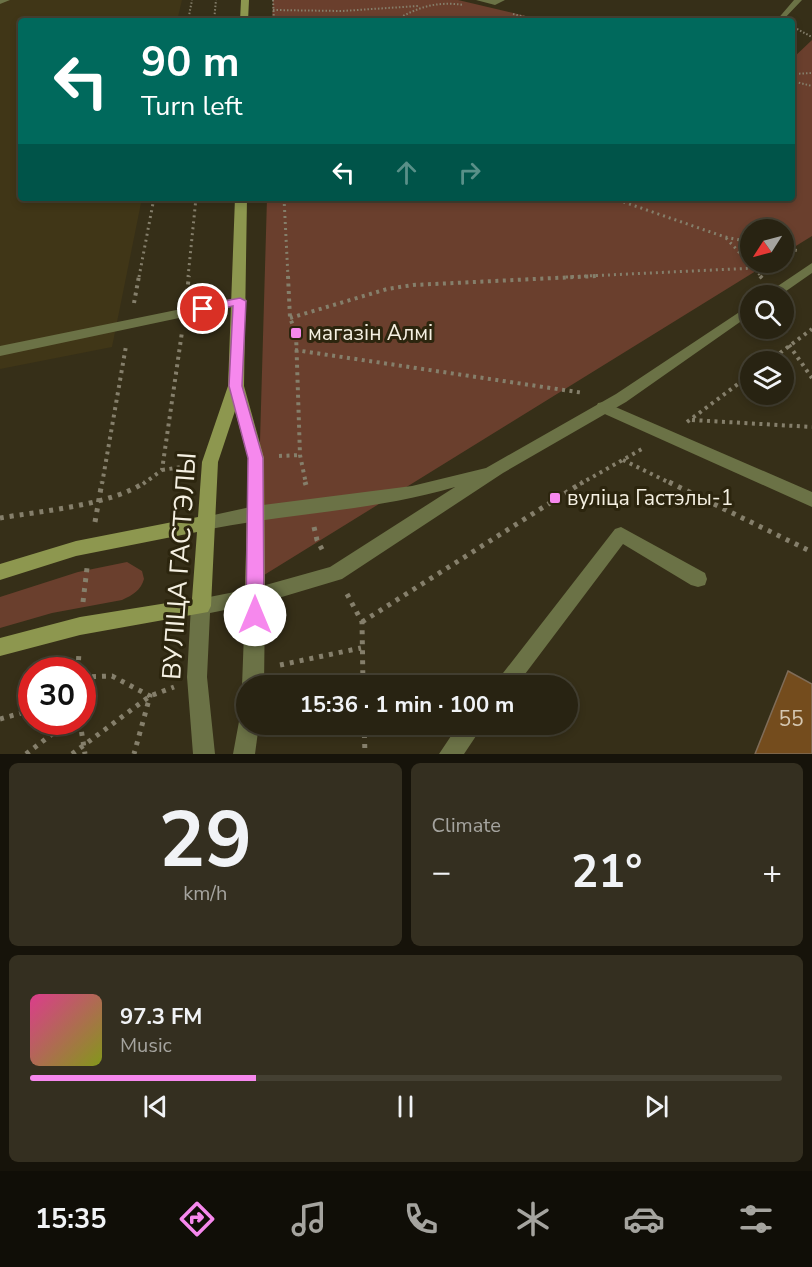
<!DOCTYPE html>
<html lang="en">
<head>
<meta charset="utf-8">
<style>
  body { margin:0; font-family:"Nunito Sans",sans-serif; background:#342f20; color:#f1f3f6; height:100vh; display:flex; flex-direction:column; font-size:22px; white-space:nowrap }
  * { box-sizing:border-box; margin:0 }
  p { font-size:20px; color:#a5a49f }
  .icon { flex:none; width:33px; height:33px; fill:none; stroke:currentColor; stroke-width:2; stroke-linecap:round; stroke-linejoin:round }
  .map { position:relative; height:754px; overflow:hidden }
  .panel { display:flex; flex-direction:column; gap:9px; padding:9px; background:#16130a; flex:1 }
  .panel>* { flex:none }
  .top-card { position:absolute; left:18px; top:18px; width:777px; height:183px; border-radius:6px; box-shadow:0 3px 9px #0003,0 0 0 2px #444032; background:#00695c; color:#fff; overflow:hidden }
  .needle { width:39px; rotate:234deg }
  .tools { position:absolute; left:740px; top:219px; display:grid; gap:12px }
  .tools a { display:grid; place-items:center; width:54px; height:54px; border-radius:50%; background:#282312; box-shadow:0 3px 9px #0003,0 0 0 2px #444032; font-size:30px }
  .speed { position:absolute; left:18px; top:657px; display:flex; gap:12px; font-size:30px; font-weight:700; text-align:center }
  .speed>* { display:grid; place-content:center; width:78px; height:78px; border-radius:50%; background:#282312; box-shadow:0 3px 9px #0003,0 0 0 2px #444032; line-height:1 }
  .speed .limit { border:9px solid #d22; background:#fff; color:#111 }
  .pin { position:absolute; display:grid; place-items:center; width:51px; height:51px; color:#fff; margin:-26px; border:3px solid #fff; border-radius:50%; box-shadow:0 2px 6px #0007 }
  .me { position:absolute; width:66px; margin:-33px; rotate:0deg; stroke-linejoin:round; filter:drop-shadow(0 0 4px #0008) }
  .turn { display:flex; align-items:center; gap:21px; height:126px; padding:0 24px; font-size:27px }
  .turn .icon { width:78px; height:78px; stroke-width:2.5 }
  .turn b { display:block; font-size:42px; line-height:51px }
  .lanes { display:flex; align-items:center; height:57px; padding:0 24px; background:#0003; justify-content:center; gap:30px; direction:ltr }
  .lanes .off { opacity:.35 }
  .big { font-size:45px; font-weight:700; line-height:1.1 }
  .panel .tile { flex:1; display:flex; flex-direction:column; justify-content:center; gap:9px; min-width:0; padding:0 21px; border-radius:9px; background:#342f20 }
  .panel .dial { align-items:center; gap:0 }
  .dial b { font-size:78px; line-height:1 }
  .song { display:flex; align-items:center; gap:18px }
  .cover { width:72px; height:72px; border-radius:9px; background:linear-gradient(135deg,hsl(330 70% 55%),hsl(70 70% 35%)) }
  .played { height:6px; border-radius:3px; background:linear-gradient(90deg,#f688ed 30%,#444032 30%) }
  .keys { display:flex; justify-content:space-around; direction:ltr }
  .heat { display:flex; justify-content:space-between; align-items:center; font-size:33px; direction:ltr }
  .panel .tiles { flex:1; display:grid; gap:9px; grid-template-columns:1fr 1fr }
  .tile:last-child { grid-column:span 2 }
  .trip { position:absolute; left:236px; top:675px; width:342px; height:60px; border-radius:30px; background:#282312; box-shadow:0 3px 9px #0003,0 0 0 2px #444032; font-weight:700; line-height:60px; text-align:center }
  .dock { display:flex; height:96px; justify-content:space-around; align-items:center; background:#100e07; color:#a5a49f }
  .dock .icon { width:42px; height:42px }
  .dock .on { color:#f688ed }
  .dock b { font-size:27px; color:#f1f3f6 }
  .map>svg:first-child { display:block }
  .built { fill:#403617 }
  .green { fill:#6a3f2d }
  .building { fill:#744c1d; stroke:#7f6c58; stroke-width:1.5 }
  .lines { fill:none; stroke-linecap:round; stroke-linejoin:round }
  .path-far3 { stroke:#857f6b; stroke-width:2; stroke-dasharray:1.5 2; stroke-linecap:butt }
  .path-far2 { stroke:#857f6b; stroke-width:3; stroke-dasharray:2 4; stroke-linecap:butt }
  .path-far1 { stroke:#857f6b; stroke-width:4; stroke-dasharray:3 4.5; stroke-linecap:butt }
  .path { stroke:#857f6b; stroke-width:5; stroke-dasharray:4 6; stroke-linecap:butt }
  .lane { fill:#6b7246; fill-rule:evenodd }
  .street { fill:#6b7246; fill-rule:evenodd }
  .secondary { fill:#8d974f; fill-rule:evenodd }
  .route { fill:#f688ed; stroke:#a0589a; stroke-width:1.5 }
  .poi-dot { fill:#f688ed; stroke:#2c250e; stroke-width:2 }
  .labels { text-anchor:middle; stroke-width:6; stroke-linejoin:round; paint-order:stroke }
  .poi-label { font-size:21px; fill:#f5f0e2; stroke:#2c250e; text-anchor:start }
  .near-number-label { font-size:21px; fill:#d5c7b1 }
  .near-street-label { font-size:26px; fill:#f5f0e2; stroke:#2c250e }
</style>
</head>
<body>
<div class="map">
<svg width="812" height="754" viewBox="0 0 812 754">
  <rect width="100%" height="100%" fill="#362f18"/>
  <path class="built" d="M0 0H182L177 21H21V198H142L112 347 0 369Z"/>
  <path class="green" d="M273 0H458L547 21H272Z
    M812 40V236L783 254V230H750V262L769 263 256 580 267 198H792V59Z
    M127 562 142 571 144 579C141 590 133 595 122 600L52 613 0 628V597L78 572Z"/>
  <path class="building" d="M788 671 812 684V754H755Z"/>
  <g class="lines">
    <path class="path-far3" d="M273 0 274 21
      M273 10 342 11 418 6
      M513 14 541 21
      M188 21 192 0
      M214 21 216 0
      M394 21C418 7 436 1 464 5
      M797 29 812 37
      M792 74 812 73
      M792 81 812 86"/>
    <path class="path-far2" d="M284 198 288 277
      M612 198 725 237 750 242
      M726 238 762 277
      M783 248 800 251
      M139 277 154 198
      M188 277 196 198
      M566 277 776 267"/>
    <path class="path-far1" d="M288 276 290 318 296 333 300 455 306 484
      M760 276 763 279
      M187 292 189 276
      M134 303 139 276
      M290 318 387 289 413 285 596 276
      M789 345 812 378
      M295 350 584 393
      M768 362 812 329
      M692 420 812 427
      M687 422 750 375
      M279 456 300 455
      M623 460 672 484
      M162 470 188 466
      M102 484 126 346
      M143 484 162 470 182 332
      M580 484 642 449"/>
    <path class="path" d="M305 482 306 485
      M669 482 812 552
      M0 518C41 511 112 505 145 482
      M95 522 102 482
      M314 527 317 540 324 553
      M347 594 362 622 363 686
      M83 602 87 568
      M362 622 583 482
      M280 665 361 648
      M78 670 79 651
      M82 677 112 676 150 696 134 754
      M0 719 32 710
      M80 722 85 754
      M364 724 365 754
      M26 754 68 722
      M72 754 150 696 174 687"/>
    <path class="lane" d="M0 0H10L0 4Z
      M476 0H505L495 5Z
      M794 0H802L782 21H776Z
      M240 297 245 298 247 301 245 304 0 356V346Z
      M604 402 812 492V507L598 411 596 407 598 403Z
      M621 527 705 573 707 579 705 585 698 587 691 585 623 544 516 686H493L615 529Z
      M459 724H484L464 754H439Z"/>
    <path class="street" d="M812 263V273L779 296H763Z
      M750 305V315L626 402 503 473 342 579 265 602 264 686H246V693L242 686 245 606 210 613 207 677 215 754H193L187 677 191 606 194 600 255 588 330 567 455 487C374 511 289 513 206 530L200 528 197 523 200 518 255 506 412 486 486 468 616 394Z
      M246 714V724H259L255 754H233L240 716Z"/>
    <path class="secondary" d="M241 0H249L248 21H240Z
      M235 198H247L244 386 264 458 265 596 262 602 255 604 248 602 245 596 248 458 235 411 218 462 211 606 208 612 80 635 0 656V638L80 617 192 599 197 532 76 556 0 580V564L76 541 198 517 202 462 228 386Z"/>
  </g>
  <path class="route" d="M240 298 246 301 242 386 263 458 264 615 262 620 255 623 249 620 246 615 248 458 229 386 233 306 203 313 197 309 199 306Z"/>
  <g class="poi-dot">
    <rect x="290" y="327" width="12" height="12" rx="3"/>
    <rect x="549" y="492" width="12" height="12" rx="3"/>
  </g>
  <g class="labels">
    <g class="poi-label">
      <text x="308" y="340">магазін Алмі</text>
      <text x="567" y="505">вуліца Гастэлы-1</text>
    </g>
    <g class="near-number-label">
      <text x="791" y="726">55</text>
    </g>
    <g class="near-street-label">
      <text transform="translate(179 566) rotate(-86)" y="9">ВУЛІЦА ГАСТЭЛЫ</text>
    </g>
  </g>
</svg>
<div class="tools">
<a><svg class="needle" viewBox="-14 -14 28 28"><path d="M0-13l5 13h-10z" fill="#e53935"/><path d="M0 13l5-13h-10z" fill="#a5a49f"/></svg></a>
<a><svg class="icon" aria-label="search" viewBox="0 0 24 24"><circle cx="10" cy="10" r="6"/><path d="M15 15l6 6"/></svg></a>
<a><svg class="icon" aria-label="layers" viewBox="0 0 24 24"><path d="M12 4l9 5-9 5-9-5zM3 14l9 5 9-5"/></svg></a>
</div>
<div class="speed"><div class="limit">30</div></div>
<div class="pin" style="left:203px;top:309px;background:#d93025"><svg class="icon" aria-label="arrive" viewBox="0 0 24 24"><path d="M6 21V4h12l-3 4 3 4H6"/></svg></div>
<svg class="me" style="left:255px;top:615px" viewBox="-20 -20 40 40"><circle r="19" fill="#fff"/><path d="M0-13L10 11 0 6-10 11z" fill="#f688ed"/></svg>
<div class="trip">15:36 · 1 min · 100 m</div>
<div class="top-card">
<div class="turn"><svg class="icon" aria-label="left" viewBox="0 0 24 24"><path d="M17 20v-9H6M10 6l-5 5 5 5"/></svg><div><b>90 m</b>Turn left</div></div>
<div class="lanes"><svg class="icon" aria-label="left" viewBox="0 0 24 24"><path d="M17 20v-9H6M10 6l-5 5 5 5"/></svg><svg class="icon off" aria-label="ahead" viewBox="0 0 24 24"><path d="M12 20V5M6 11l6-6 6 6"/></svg><svg class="icon off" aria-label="right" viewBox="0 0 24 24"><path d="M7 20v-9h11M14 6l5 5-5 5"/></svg></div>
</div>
</div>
<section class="panel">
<div class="tiles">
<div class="tile dial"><b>29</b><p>km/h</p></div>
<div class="tile"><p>Climate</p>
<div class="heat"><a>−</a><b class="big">21°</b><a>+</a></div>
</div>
<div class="tile">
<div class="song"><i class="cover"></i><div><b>97.3 FM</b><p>Music</p></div></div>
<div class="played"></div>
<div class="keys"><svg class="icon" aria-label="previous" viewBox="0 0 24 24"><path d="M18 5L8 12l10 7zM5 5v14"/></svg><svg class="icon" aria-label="pause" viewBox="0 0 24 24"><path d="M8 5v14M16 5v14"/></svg><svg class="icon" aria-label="next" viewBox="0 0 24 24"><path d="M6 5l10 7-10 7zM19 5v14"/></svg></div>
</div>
</div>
</section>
<nav class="dock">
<b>15:35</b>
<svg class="icon on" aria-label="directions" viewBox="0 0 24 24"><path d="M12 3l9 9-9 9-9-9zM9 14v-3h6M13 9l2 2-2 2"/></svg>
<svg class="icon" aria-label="music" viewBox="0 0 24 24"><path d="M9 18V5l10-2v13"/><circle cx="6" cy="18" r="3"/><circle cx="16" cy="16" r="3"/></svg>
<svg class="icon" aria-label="phone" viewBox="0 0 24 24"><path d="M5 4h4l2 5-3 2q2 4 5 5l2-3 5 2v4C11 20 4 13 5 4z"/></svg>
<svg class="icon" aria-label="climate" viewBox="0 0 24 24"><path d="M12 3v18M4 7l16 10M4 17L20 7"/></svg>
<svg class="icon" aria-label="car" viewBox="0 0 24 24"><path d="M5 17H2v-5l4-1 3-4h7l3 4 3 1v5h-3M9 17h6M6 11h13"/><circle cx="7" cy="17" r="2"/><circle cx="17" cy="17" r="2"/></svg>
<svg class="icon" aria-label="filters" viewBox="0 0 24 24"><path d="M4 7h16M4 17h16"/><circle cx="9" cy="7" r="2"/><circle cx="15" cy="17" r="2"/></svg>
</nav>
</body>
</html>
